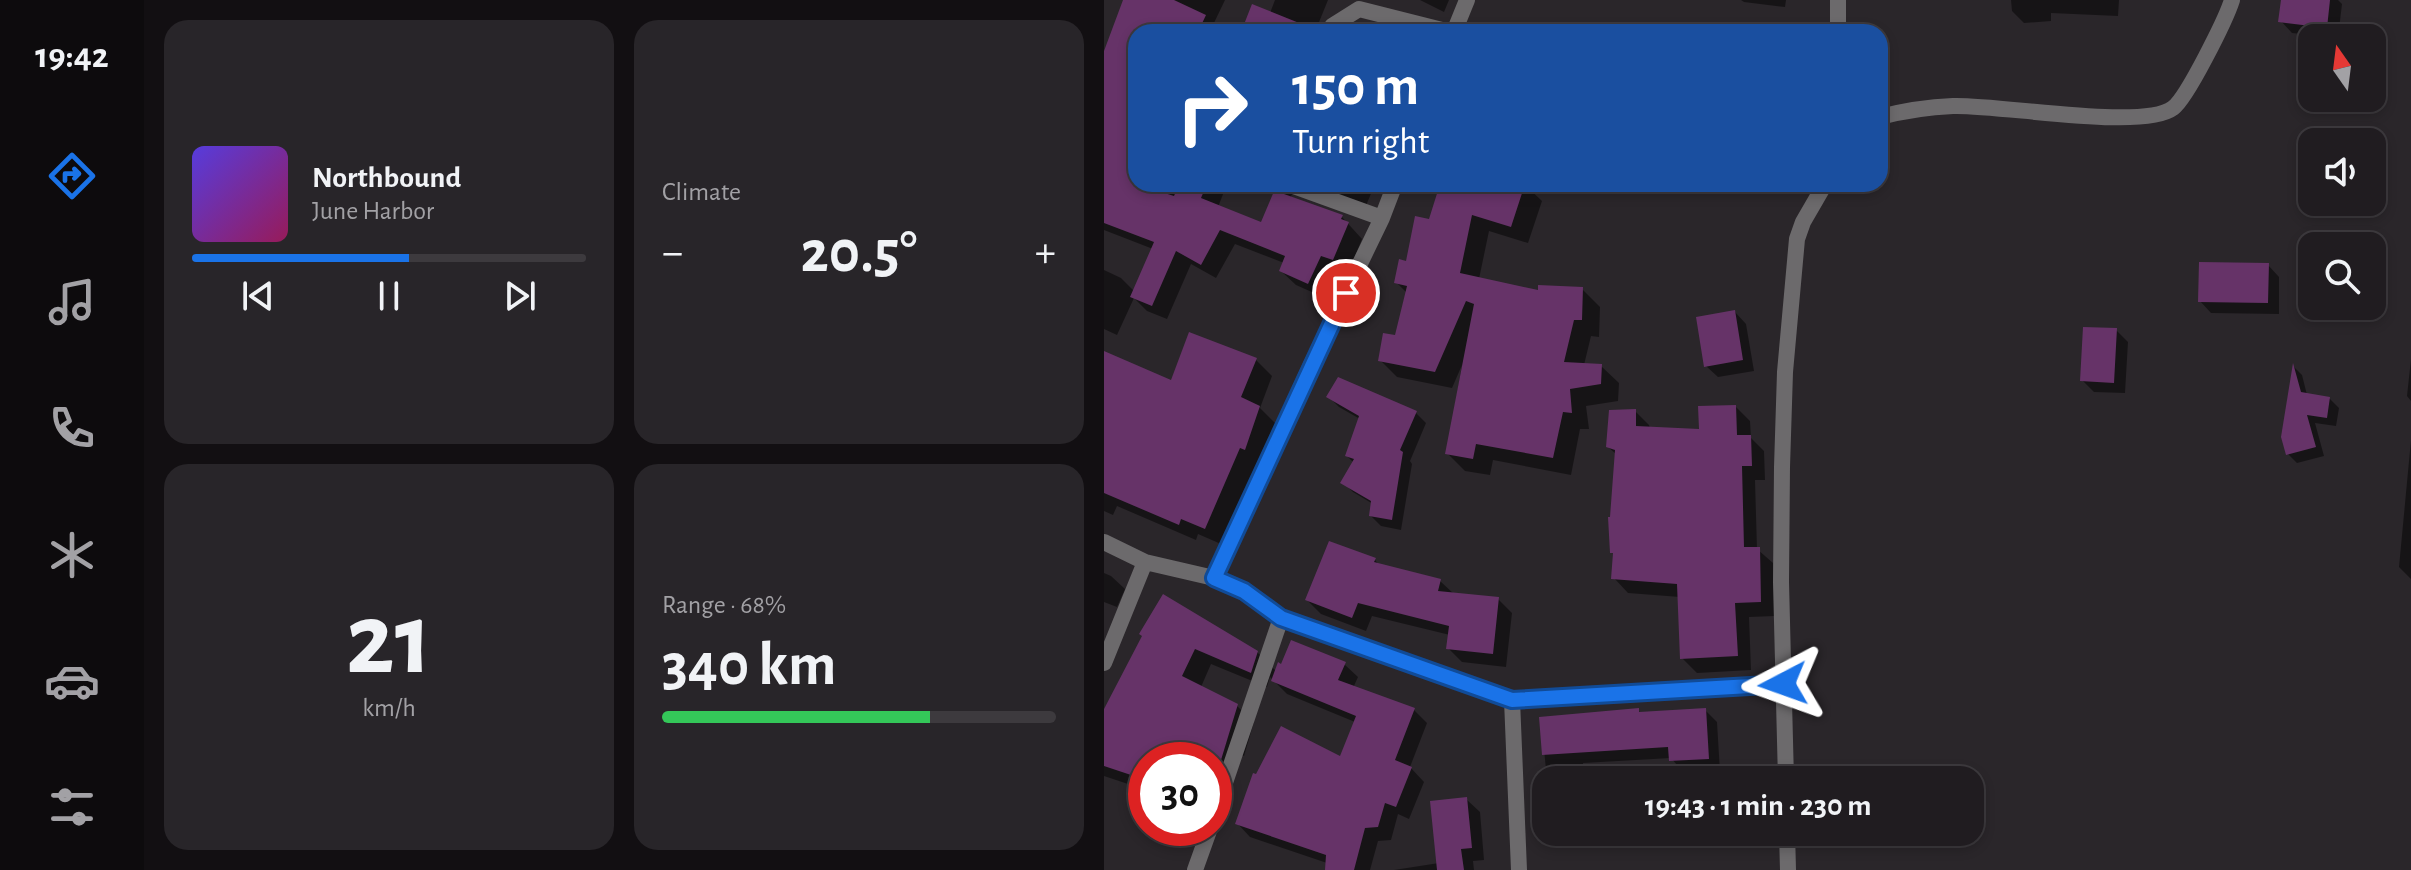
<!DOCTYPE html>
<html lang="en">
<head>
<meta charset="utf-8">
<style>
  body { margin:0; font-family:"Alegreya Sans",sans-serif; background:#282529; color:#f1f3f6; height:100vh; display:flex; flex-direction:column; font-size:30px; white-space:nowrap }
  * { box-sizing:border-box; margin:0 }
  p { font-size:26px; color:#a2a1a5 }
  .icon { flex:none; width:44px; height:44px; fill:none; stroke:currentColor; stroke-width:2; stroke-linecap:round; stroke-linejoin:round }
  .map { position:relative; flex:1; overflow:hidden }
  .drawer { display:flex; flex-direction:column; gap:20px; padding:20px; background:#120f12; width:960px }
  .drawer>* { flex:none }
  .banner { position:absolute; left:24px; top:24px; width:760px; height:168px; border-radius:24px; box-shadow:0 4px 12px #0003,0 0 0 2px #3d3a3e; background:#1a4fa0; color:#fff; overflow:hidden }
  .needle { width:52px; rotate:346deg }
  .buttons { position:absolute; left:1194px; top:24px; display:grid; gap:16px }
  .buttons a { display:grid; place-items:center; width:88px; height:88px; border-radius:16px; background:#201c20; box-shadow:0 4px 12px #0003,0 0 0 2px #3d3a3e; font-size:40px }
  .speed { position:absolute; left:24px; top:742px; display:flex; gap:16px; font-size:40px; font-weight:700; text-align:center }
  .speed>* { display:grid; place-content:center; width:104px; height:104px; border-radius:50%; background:#201c20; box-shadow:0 4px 12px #0003,0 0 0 2px #3d3a3e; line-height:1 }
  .speed .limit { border:12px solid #d22; background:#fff; color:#111 }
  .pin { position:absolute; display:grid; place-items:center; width:68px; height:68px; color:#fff; margin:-34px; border:4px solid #fff; border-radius:50%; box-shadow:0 2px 8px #0007 }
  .me { position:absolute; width:88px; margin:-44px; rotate:266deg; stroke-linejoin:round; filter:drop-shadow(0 0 6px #0008) }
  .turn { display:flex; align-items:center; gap:28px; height:168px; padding:0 32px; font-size:36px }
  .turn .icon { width:104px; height:104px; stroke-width:2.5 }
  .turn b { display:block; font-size:56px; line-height:68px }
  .big { font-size:60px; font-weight:700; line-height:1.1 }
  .drawer .card { flex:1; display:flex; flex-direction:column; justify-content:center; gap:12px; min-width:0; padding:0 28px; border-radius:24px; background:#282529 }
  .drawer .dial { align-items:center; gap:0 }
  .dial b { font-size:104px; line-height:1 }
  .song { display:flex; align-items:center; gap:24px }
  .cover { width:96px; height:96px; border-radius:12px; background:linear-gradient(135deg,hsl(250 70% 55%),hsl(330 70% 35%)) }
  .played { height:8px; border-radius:4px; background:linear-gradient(90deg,#1a73e8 55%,#3d3a3e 55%) }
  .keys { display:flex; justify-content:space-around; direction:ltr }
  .heat { display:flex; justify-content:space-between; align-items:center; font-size:44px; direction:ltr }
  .charge { height:12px; border-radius:6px; background:linear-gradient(90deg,#34c759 68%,#3d3a3e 0) }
  .drawer .tiles { flex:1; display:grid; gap:20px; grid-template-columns:repeat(2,1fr) }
  .trip { position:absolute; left:428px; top:766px; width:452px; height:80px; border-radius:24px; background:#201c20; box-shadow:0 4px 12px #0003,0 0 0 2px #3d3a3e; font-weight:700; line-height:80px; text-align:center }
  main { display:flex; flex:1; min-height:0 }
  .tab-bar { display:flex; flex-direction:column; width:144px; justify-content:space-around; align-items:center; background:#0d0b0d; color:#a2a1a5 }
  .tab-bar .icon { width:56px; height:56px }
  .tab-bar .on { color:#1a73e8 }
  .tab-bar b { font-size:36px; color:#f1f3f6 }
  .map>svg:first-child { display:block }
  .shadow { fill:#0007 }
  .building { fill:#663368 }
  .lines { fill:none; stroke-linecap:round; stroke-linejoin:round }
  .minor { stroke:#6c6a6c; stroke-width:16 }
  .route-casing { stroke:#114b97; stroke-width:20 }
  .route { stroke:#1a73e8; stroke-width:14 }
</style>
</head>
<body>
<main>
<nav class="tab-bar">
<b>19:42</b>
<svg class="icon on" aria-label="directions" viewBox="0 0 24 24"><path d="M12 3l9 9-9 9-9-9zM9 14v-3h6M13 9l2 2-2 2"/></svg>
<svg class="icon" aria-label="music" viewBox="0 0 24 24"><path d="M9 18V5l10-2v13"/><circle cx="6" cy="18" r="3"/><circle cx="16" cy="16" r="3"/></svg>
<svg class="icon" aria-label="phone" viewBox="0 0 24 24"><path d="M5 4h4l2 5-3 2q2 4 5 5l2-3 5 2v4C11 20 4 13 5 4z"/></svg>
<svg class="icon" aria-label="climate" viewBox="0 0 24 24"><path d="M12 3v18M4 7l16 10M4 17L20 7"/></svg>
<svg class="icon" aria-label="car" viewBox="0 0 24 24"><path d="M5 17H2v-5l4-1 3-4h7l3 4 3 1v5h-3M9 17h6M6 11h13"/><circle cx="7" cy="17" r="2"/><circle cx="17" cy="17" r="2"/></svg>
<svg class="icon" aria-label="filters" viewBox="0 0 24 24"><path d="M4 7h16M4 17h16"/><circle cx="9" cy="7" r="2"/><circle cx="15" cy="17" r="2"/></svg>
</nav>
<section class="drawer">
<div class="tiles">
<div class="card">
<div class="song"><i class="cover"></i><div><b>Northbound</b><p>June Harbor</p></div></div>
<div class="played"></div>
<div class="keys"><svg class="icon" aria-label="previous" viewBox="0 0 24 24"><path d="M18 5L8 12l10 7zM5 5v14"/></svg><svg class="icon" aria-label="pause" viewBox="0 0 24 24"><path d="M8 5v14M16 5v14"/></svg><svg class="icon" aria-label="next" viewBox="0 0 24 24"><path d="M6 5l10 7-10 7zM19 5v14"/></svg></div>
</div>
<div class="card"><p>Climate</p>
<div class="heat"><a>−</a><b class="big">20.5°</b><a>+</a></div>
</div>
<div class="card dial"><b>21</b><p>km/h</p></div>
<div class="card"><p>Range · 68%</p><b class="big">340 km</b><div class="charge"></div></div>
</div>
</section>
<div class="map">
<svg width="1307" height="870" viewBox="0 0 1307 870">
  <rect width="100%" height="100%" fill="#2a262a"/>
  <path class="shadow" d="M21 0H121L109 25 115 32H32V184H123L114 207 158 225 173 184H271L261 208 192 189 187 196V199L238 217 258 239 244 274 232 269 219 297 192 285 177 271 180 263 131 244 112 278 87 264 63 319 43 311 30 298 13 335 0 329V270L17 278 31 292 49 249 0 230V56Z
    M171 0H224L211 32H139L166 13Z
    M316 0H345L340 12Z
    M637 0H682L681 7 640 2Z
    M907 0H1015L1014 16 947 13V21L920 23 908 11Z
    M1179 0H1234L1238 4 1234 38 1188 33 1177 21Z
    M338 184H420L438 201 424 243 385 231 375 279 436 293 478 289 496 307 495 337 487 336 480 365 497 366 515 383 514 401 482 406 485 429H476L467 475 389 460 386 475 361 471 343 453 358 365 348 388 293 377 276 360 293 338 303 293 292 282 326 221Z
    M1164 265 1175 277V314L1107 313 1096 301Z
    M631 312 642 324 650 371 614 377 602 366Z
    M1012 330 1024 342 1021 393 990 392 978 380Z
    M0 353 68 383 152 360 168 376 156 408 172 424 158 465 153 463 117 544 94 534 92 540 13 506 9 515 0 511Z
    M1307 359V401L1303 396Z
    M1190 367 1198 375 1203 395 1226 399 1235 408 1232 426 1211 423 1220 456 1193 463 1184 454 1179 437Z
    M225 397 312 413 322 423 306 461 308 464 297 530 277 526 267 516 269 504 249 492 239 482 250 463 243 456 256 419 235 407Z
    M632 407 646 421 647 438 660 451 661 480H651L653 549 669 563 671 616 645 617 647 670 593 673 578 658 576 597 524 593 510 578 511 555 508 552V519L512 454 504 447 531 411 545 425 546 429 597 432Z
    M1307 440V579L1295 567Z
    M271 560 276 566 336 581 350 594 394 599 408 613 402 667 358 662 344 648 346 635 268 616 262 631 217 614 203 600Z
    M0 573 7 576 21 589 13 607 0 602Z
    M40 636 153 652 173 672 240 664 254 677 249 688 310 710 323 723 306 767 320 782 305 819 294 814 287 840 274 841 266 870H223V863L146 837 133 823 238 758 251 722 183 694 166 677 163 687 107 664 97 687 133 706 150 722 140 756 135 754 110 814V760H42V790L0 776V710Z
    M534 710 537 714 601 710 613 722 616 772H640L648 780H604L603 770 579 772 567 758 479 763 480 780H443L437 718Z
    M440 793H442V820Z
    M362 799 376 812 380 860 369 861 370 870H290L335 863Z"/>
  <path class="building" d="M19 0H70L102 15 94 32H32V184L70 196 75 184H103L97 198 157 222 173 184 175 190 180 194 239 215 237 219 245 222 229 260 217 256 204 284 175 271 181 256 116 230 97 265 72 251 48 306 26 297 50 242 0 223V51Z
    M1177 0H1226L1223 28 1174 22Z
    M148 4 215 31V32H137Z
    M336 184H421L407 227 368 215 356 273 434 290V285L479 287 478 320H470L460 362 498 364 497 384 466 389 468 413 459 412 449 458 372 444 369 459 341 454 370 304 362 301 331 372 274 361 279 333 291 335 303 286 290 283 295 259 302 261 311 216 325 219Z
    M1095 262 1165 263 1164 303 1094 302Z
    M631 310 639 360 600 367 592 317Z
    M979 327 1013 328 1010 383 976 381Z
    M85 332 153 358 137 397 156 406 141 450 136 448 101 529 77 519 75 525 0 493V351L67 380Z
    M1189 363 1197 392 1226 397 1223 418 1203 415 1212 447 1182 455 1177 437Z
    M234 377 313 411 296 450 299 452 288 520 265 516 267 501 236 483 250 459 241 456 255 416 222 397Z
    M632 405 633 435H647L648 466H638L640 547H656L657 602 631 603 634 656 576 659 573 584 507 579 509 553H506L504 517H506L511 450 502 447 505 410 532 409V426L595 429 594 406Z
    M225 541 272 558 270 562 337 579 334 591 395 597 389 654 342 649 345 626 254 603 248 618 201 600Z
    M59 594 154 651 147 673 91 649 78 676 134 704 117 760H42V780L0 766V709L38 636 35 634Z
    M187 640 242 662 234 680 311 708 291 760 308 767 292 807 281 803 274 827 261 828 250 870H221L222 855 131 824 149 773 152 774 177 726 236 756 252 716 167 681 174 662 177 664Z
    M535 708V712L602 708 605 759 565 761 564 747 438 755 435 717Z
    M363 797 368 848 357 849 360 870H333L326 801Z"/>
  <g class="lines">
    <path class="minor" d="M228 26 255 9 346 32
      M350 32 363 0
      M734 32V0
      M776 117C799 111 825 107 849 106 893 104 1039 131 1069 108 1083 98 1122 19 1128 0
      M184 184 278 218
      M0 542 41 562 110 578 140 591 177 618 408 700 679 684
      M110 578 206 367 278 218 291 184
      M0 663 41 562
      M408 700 415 870
      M682 780 677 582 678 467 681 372 693 239 699 222 721 184
      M110 815 177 618
      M683 832 684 870
      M91 870 106 828"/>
  </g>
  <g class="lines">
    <g class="route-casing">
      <path id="route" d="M242 293 110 578 140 591 177 618 408 700 679 684"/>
    </g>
    <use href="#route" class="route"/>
  </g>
</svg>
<div class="buttons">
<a><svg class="needle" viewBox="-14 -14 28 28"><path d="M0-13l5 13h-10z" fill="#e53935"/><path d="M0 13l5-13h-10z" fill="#a2a1a5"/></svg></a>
<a><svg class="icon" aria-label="sound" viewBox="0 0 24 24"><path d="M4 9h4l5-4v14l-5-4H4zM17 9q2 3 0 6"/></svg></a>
<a><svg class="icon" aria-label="search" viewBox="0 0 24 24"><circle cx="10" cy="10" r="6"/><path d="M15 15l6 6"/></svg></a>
</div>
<div class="speed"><div class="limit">30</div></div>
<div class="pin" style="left:242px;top:293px;background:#d93025"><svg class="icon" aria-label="arrive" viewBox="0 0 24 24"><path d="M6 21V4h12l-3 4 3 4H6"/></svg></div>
<svg class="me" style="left:679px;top:684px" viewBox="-20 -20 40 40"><path d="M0-17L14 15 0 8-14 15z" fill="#1a73e8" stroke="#fff" stroke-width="4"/></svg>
<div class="trip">19:43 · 1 min · 230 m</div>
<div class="banner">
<div class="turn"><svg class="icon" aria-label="right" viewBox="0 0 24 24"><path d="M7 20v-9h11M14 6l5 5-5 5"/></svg><div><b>150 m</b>Turn right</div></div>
</div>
</div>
</main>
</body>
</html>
